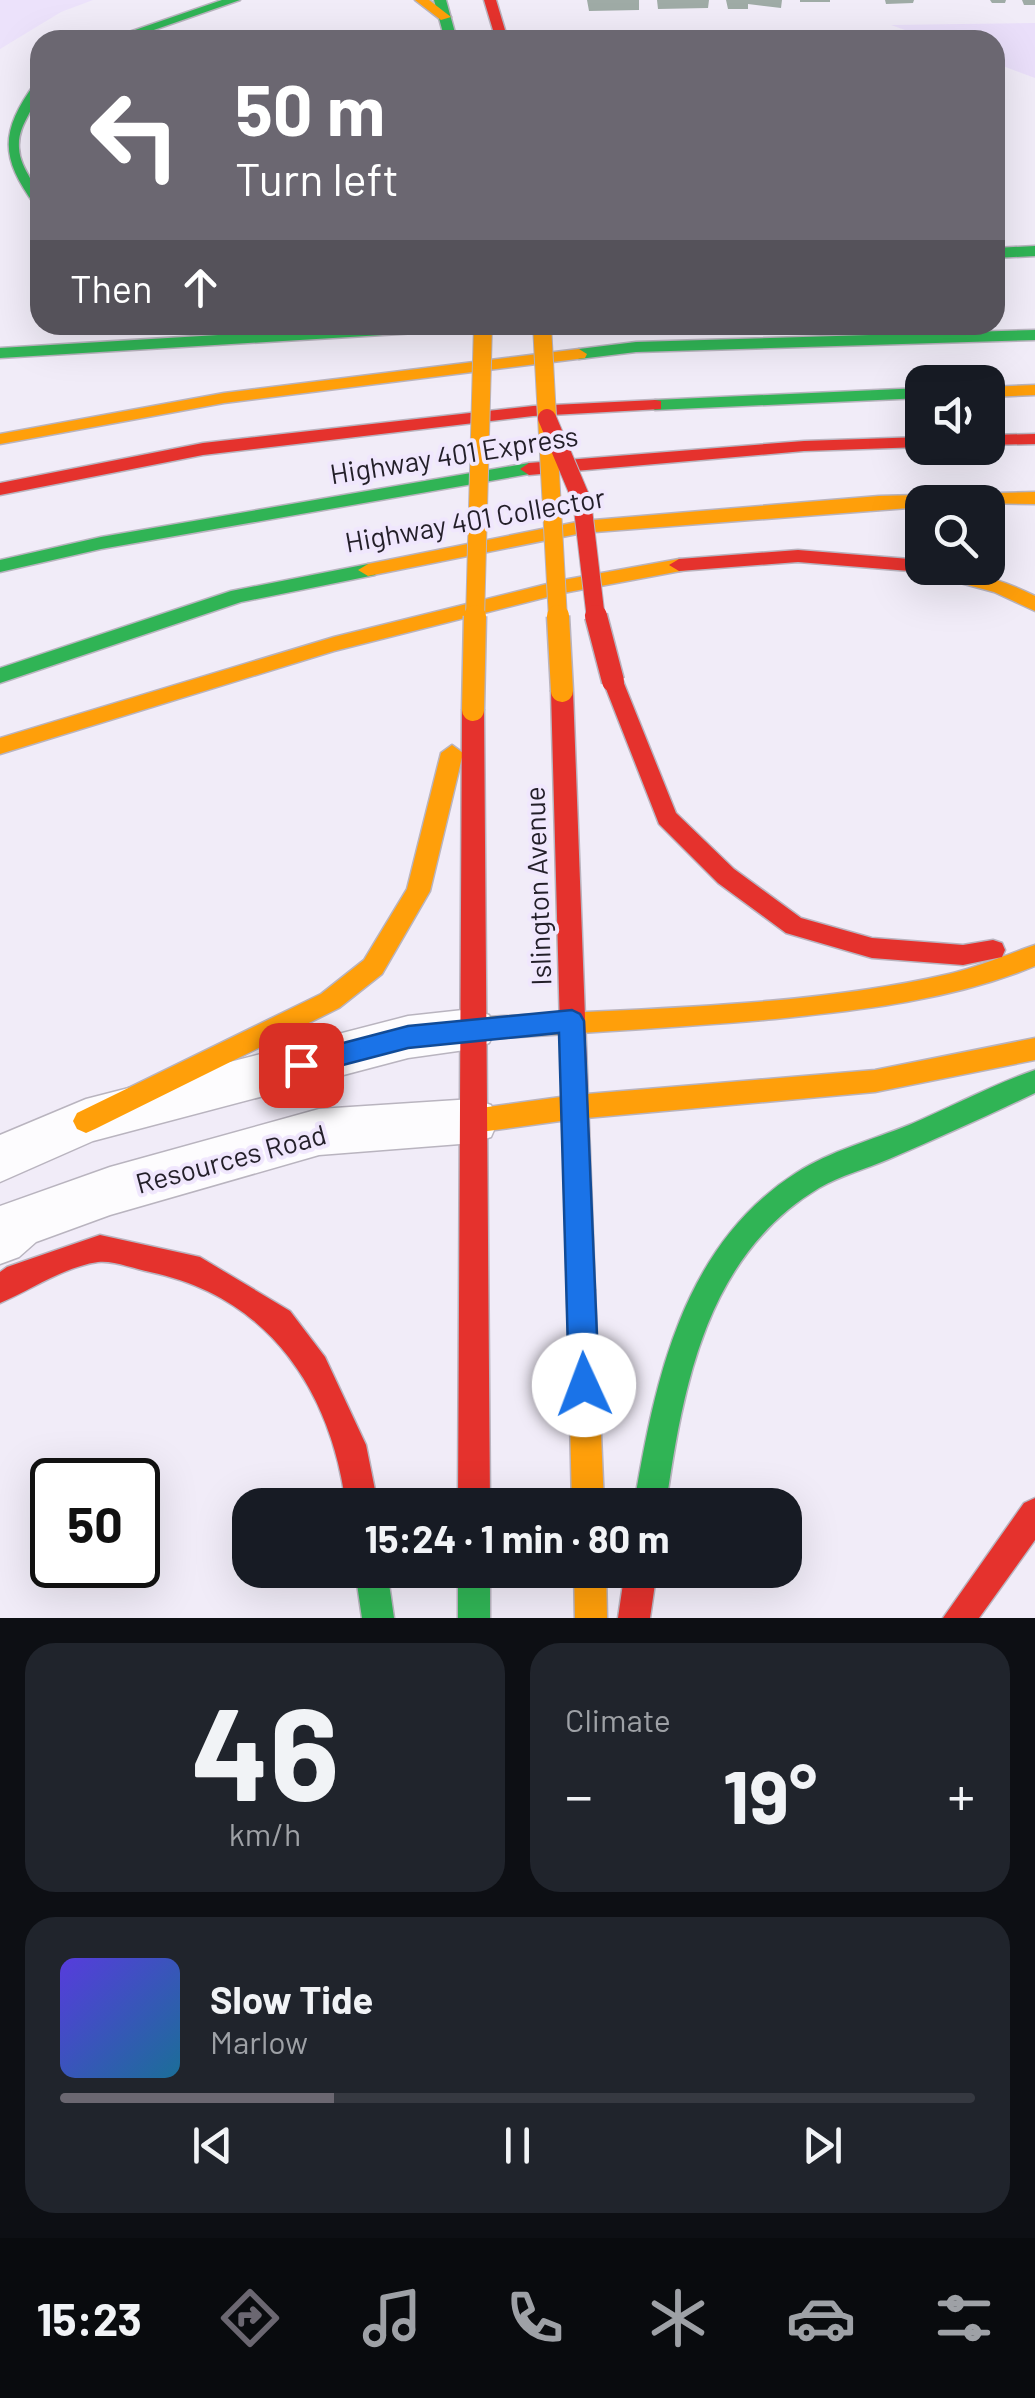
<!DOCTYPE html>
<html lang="en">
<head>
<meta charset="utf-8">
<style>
  body { margin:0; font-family:Barlow,sans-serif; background:#20242c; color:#f1f3f6; height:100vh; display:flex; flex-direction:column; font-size:38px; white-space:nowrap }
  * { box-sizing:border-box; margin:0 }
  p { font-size:32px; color:#9ea1a6 }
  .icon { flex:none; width:55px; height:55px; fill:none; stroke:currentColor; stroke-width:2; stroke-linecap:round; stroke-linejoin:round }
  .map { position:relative; height:1618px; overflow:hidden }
  .details { display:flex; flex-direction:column; gap:25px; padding:25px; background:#0d0f14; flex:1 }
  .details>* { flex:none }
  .banner { position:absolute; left:30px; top:30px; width:975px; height:305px; border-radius:30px; box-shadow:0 10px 40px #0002; background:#6b6771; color:#fff; overflow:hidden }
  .buttons { position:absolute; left:905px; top:365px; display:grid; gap:20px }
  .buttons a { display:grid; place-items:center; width:100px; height:100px; border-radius:20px; background:#171b24; box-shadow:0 10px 40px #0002; font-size:50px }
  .speed { position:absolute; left:30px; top:1458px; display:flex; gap:20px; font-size:50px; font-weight:700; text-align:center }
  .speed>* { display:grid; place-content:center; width:130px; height:130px; border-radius:50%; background:#171b24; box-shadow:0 10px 40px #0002; line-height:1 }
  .speed .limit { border:5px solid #111; border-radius:15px; background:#fff; color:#111 }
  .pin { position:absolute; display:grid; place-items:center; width:85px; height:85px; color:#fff; margin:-42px; border-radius:20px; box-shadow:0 5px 15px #0006 }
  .me { position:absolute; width:110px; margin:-55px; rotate:358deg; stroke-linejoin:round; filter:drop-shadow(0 0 8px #0008) }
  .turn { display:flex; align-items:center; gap:35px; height:210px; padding:0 40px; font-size:45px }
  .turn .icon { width:130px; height:130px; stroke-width:2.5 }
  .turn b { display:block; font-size:70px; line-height:85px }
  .then { display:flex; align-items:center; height:95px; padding:0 40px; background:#0003; gap:20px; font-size:38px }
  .big { font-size:75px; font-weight:700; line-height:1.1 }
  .details .card { flex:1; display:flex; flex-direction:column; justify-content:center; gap:15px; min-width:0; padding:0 35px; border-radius:30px; background:#20242c }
  .details .dial { align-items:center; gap:0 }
  .dial b { font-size:130px; line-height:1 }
  .song { display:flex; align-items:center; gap:30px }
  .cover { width:120px; height:120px; border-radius:15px; background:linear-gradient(135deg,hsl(250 70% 55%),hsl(200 70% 35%)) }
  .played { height:10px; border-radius:5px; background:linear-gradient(90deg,#6b6771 30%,#363941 30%) }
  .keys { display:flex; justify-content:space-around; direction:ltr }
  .heat { display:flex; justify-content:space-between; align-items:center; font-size:55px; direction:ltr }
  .details .tiles { flex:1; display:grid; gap:25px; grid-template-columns:1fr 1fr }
  .card:last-child { grid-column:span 2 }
  .trip { position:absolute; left:232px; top:1488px; width:570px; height:100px; border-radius:30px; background:#171b24; box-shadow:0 10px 40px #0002; font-weight:700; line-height:100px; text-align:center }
  .menu { display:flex; height:160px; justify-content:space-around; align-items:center; background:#090b0e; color:#9ea1a6 }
  .menu .icon { width:70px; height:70px }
  .menu .active { color:#6b6771 }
  .menu b { font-size:45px; color:#f1f3f6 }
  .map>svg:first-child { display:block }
  .built { fill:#ece2fb }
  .green { fill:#eadffa }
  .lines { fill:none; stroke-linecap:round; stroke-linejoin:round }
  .street-casing { stroke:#b9b4bf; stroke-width:3 }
  .fast-casing { stroke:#b9b4bf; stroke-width:3 }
  .slow-casing { stroke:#b9b4bf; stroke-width:3 }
  .jam-casing { stroke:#b9b4bf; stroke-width:3 }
  .street { fill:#fdfcfe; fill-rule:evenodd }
  .fast { fill:#30b455; fill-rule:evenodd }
  .slow { fill:#ff9f0a; fill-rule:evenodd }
  .jam { fill:#e5322d; fill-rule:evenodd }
  .slow-bridge-far1-casing { stroke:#b9b4bf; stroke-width:20; stroke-linecap:butt }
  .slow-bridge-casing { stroke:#b9b4bf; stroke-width:25; stroke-linecap:butt }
  .jam-bridge-far1-casing { stroke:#b9b4bf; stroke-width:20; stroke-linecap:butt }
  .jam-bridge-casing { stroke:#b9b4bf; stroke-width:25; stroke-linecap:butt }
  .slow-bridge-far1 { stroke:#ff9f0a; stroke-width:18 }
  .slow-bridge { stroke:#ff9f0a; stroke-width:22 }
  .jam-bridge-far1 { stroke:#e5322d; stroke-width:18 }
  .jam-bridge { stroke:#e5322d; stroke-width:22 }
  .wall { fill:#9faba6 }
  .route { fill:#1a73e8; stroke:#114b97; stroke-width:2.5 }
  .labels { text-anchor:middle; stroke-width:8; stroke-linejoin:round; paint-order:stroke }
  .street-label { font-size:28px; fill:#231f29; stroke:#f0e7fd }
</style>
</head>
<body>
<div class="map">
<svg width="1035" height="1618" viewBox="0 0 1035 1618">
  <rect width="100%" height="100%" fill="#f1ecf8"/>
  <path class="built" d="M0 0H93L61 12 0 49Z"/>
  <path class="green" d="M1035 23V78L995 63V40H933L891 25Z"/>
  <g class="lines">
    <g class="street-casing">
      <path id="street" d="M472 1009 489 1015 496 1029 489 1043 472 1049 408 1058 93 1141 0 1182V1135L86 1099 408 1016Z
        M473 1099 491 1105 498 1121 491 1137 473 1143 319 1155 110 1215 36 1242 19 1257 0 1264V1206L110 1167 319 1109Z"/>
    </g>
    <g class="fast-casing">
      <path id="fast" d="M222 0H240L125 40H106Z
        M434 0H446L457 40H445Z
        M40 82C40 106 17 122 19 148 20 171 40 185 40 206L35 205C0 157 0 132 35 83Z
        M1035 246V256L995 258V248Z
        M383 325H474L466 330 0 358V348Z
        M1035 330V340L636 352 579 359 571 354 579 349 636 342Z
        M922 388V398L655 410 646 405 655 400Z
        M529 463 538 469 535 473 101 549 0 572V560L101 537Z
        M368 564 375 565 378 570 375 575 241 602 0 683V668L231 591Z
        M1035 1070V1093C987 1116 938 1138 889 1159 866 1169 841 1175 819 1188 706 1256 683 1386 666 1505H634C655 1380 682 1246 796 1173 830 1151 872 1140 909 1125 951 1107 992 1085 1035 1070Z
        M355 1570H387L394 1618H362Z
        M458 1570H490V1618H458Z"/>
    </g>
    <g class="slow-casing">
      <path id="slow" d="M415 0H429L451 17 441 20Z
        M579 349 587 354 585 358 224 403 0 444V434L224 393Z
        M1035 385V395L988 397V387Z
        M1035 492V504L922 502V507L582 533 368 576 358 570 368 564 582 521 879 496Z
        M679 559 686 560 689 565 686 570 563 593 334 651 0 754V738L334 637 563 580Z
        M922 564V568C963 568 999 578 1035 596V611L994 592 923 573 920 568Z
        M452 745 463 753 430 891 382 974 339 1008 95 1129 86 1133 77 1129 73 1121 77 1113 321 994 364 960 407 889 441 753Z
        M1035 945V966C952 1000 864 1010 775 1019 675 1028 573 1033 472 1040L463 1037 459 1029 463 1021 472 1018C626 1008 798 1009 949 974 978 967 1006 955 1035 945Z
        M1035 1038V1060L875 1092 575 1119 473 1133 464 1129 460 1121 464 1113 473 1109 575 1095 875 1070Z
        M581 1276 591 1280 595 1290 604 1505H572L567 1290 571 1280Z
        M574 1570H606L607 1618H575Z"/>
    </g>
    <g class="jam-casing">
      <path id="jam" d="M484 0H496L508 40H496Z
        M655 400 661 401V409L533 416 203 455 0 495V483L203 443 533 406Z
        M1035 434V444L988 445V435Z
        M922 437V447L804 451 529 475 520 469 529 463 804 441Z
        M798 550 922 560V568H931L922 572 798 562 679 571 669 565 679 559Z
        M613 674 623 681 676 813 734 869 801 918 872 938 963 945 993 940 1002 943 1005 950 1002 957 963 965 872 958 786 933 718 883 659 824 603 681Z
        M562 683 573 691 595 1290 591 1300 581 1304 571 1300 567 1290 551 691Z
        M473 702 484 710 490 1505H458L462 710Z
        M100 1235 200 1257 290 1311 325 1357 366 1445 378 1505H346C331 1390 269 1297 150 1272 135 1269 113 1260 98 1262 63 1267 31 1290 0 1303V1272L7 1267Z
        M1035 1498V1540L979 1618H943L1024 1503Z
        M625 1570H657L650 1618H618Z"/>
    </g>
    <use href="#street" class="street"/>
    <use href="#fast" class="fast"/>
    <use href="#slow" class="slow"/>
    <use href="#jam" class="jam"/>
    <g class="slow-bridge-far1-casing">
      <path id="slow-bridge-far1" d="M542 325 558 619
        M475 619 483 325"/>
    </g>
    <g class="slow-bridge-casing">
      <path id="slow-bridge" d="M558 616 562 691
        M473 710 475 616"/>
    </g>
    <g class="jam-bridge-far1-casing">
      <path id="jam-bridge-far1" d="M547 418 582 501 596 619"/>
    </g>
    <g class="jam-bridge-casing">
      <path id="jam-bridge" d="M596 616 613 681"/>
    </g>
    <use href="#slow-bridge-far1" class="slow-bridge-far1"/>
    <use href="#slow-bridge" class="slow-bridge"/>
    <use href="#jam-bridge-far1" class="jam-bridge-far1"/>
    <use href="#jam-bridge" class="jam-bridge"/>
  </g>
  <path class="wall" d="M587 0H639V10L589 11Z
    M657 0H709L708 8 658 9Z
    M726 0H782L781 8 748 4V9H728Z
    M800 0H830V2H800Z
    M885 0H914L913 3 886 4Z
    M990 0H1006L1005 3H992Z
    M1022 0H1035V5H1024Z"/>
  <path class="route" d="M572 1010 580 1014 584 1021 599 1385 595 1396 584 1400 573 1396 569 1385 559 1033 408 1048 301 1076 292 1073 288 1065 292 1057 301 1054 408 1026Z"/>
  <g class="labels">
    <g class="street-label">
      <text transform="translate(454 455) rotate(-9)" y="10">Highway 401 Express</text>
      <text transform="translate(475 520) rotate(-10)" y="10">Highway 401 Collector</text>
      <text transform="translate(538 886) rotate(-92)" y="10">Islington Avenue</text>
      <text transform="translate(231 1159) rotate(-15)" y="10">Resources Road</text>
    </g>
  </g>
</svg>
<div class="buttons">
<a><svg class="icon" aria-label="sound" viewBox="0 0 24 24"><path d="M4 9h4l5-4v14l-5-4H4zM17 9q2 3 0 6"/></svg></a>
<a><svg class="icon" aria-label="search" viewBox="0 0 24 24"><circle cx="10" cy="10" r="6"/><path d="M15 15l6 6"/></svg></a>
</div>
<div class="speed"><div class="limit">50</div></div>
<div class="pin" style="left:301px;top:1065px;background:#d93025"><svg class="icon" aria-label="arrive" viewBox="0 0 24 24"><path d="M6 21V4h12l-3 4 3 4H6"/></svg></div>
<svg class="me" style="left:584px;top:1385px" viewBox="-20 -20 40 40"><circle r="19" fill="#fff"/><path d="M0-13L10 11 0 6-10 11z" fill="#1a73e8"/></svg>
<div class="trip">15:24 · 1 min · 80 m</div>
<div class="banner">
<div class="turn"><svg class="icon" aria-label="left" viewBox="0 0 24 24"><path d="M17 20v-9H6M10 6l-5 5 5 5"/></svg><div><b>50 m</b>Turn left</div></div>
<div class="then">Then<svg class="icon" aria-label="ahead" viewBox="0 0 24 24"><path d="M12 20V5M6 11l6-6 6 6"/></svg></div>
</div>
</div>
<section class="details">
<div class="tiles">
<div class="card dial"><b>46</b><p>km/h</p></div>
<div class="card"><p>Climate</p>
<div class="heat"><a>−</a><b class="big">19°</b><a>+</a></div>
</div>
<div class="card">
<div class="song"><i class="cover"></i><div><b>Slow Tide</b><p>Marlow</p></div></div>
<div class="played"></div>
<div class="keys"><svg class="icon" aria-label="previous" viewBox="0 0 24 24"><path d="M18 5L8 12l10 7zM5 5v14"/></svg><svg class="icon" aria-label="pause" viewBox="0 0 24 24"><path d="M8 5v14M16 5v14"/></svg><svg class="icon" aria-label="next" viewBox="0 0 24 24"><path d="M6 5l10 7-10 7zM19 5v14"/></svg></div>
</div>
</div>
</section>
<nav class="menu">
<b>15:23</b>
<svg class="icon active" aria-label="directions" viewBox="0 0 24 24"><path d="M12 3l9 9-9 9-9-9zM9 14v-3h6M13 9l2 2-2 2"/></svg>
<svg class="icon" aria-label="music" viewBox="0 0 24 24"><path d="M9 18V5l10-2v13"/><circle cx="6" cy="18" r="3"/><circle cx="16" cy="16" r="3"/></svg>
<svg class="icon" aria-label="phone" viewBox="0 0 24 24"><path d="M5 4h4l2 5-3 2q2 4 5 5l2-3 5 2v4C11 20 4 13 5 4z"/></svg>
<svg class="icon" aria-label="climate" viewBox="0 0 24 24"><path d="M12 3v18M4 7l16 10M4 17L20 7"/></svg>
<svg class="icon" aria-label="car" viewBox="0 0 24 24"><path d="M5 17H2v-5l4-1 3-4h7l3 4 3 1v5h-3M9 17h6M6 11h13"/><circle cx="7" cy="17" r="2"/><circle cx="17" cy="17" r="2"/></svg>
<svg class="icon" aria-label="filters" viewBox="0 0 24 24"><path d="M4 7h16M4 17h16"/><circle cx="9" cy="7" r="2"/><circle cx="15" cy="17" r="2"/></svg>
</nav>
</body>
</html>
